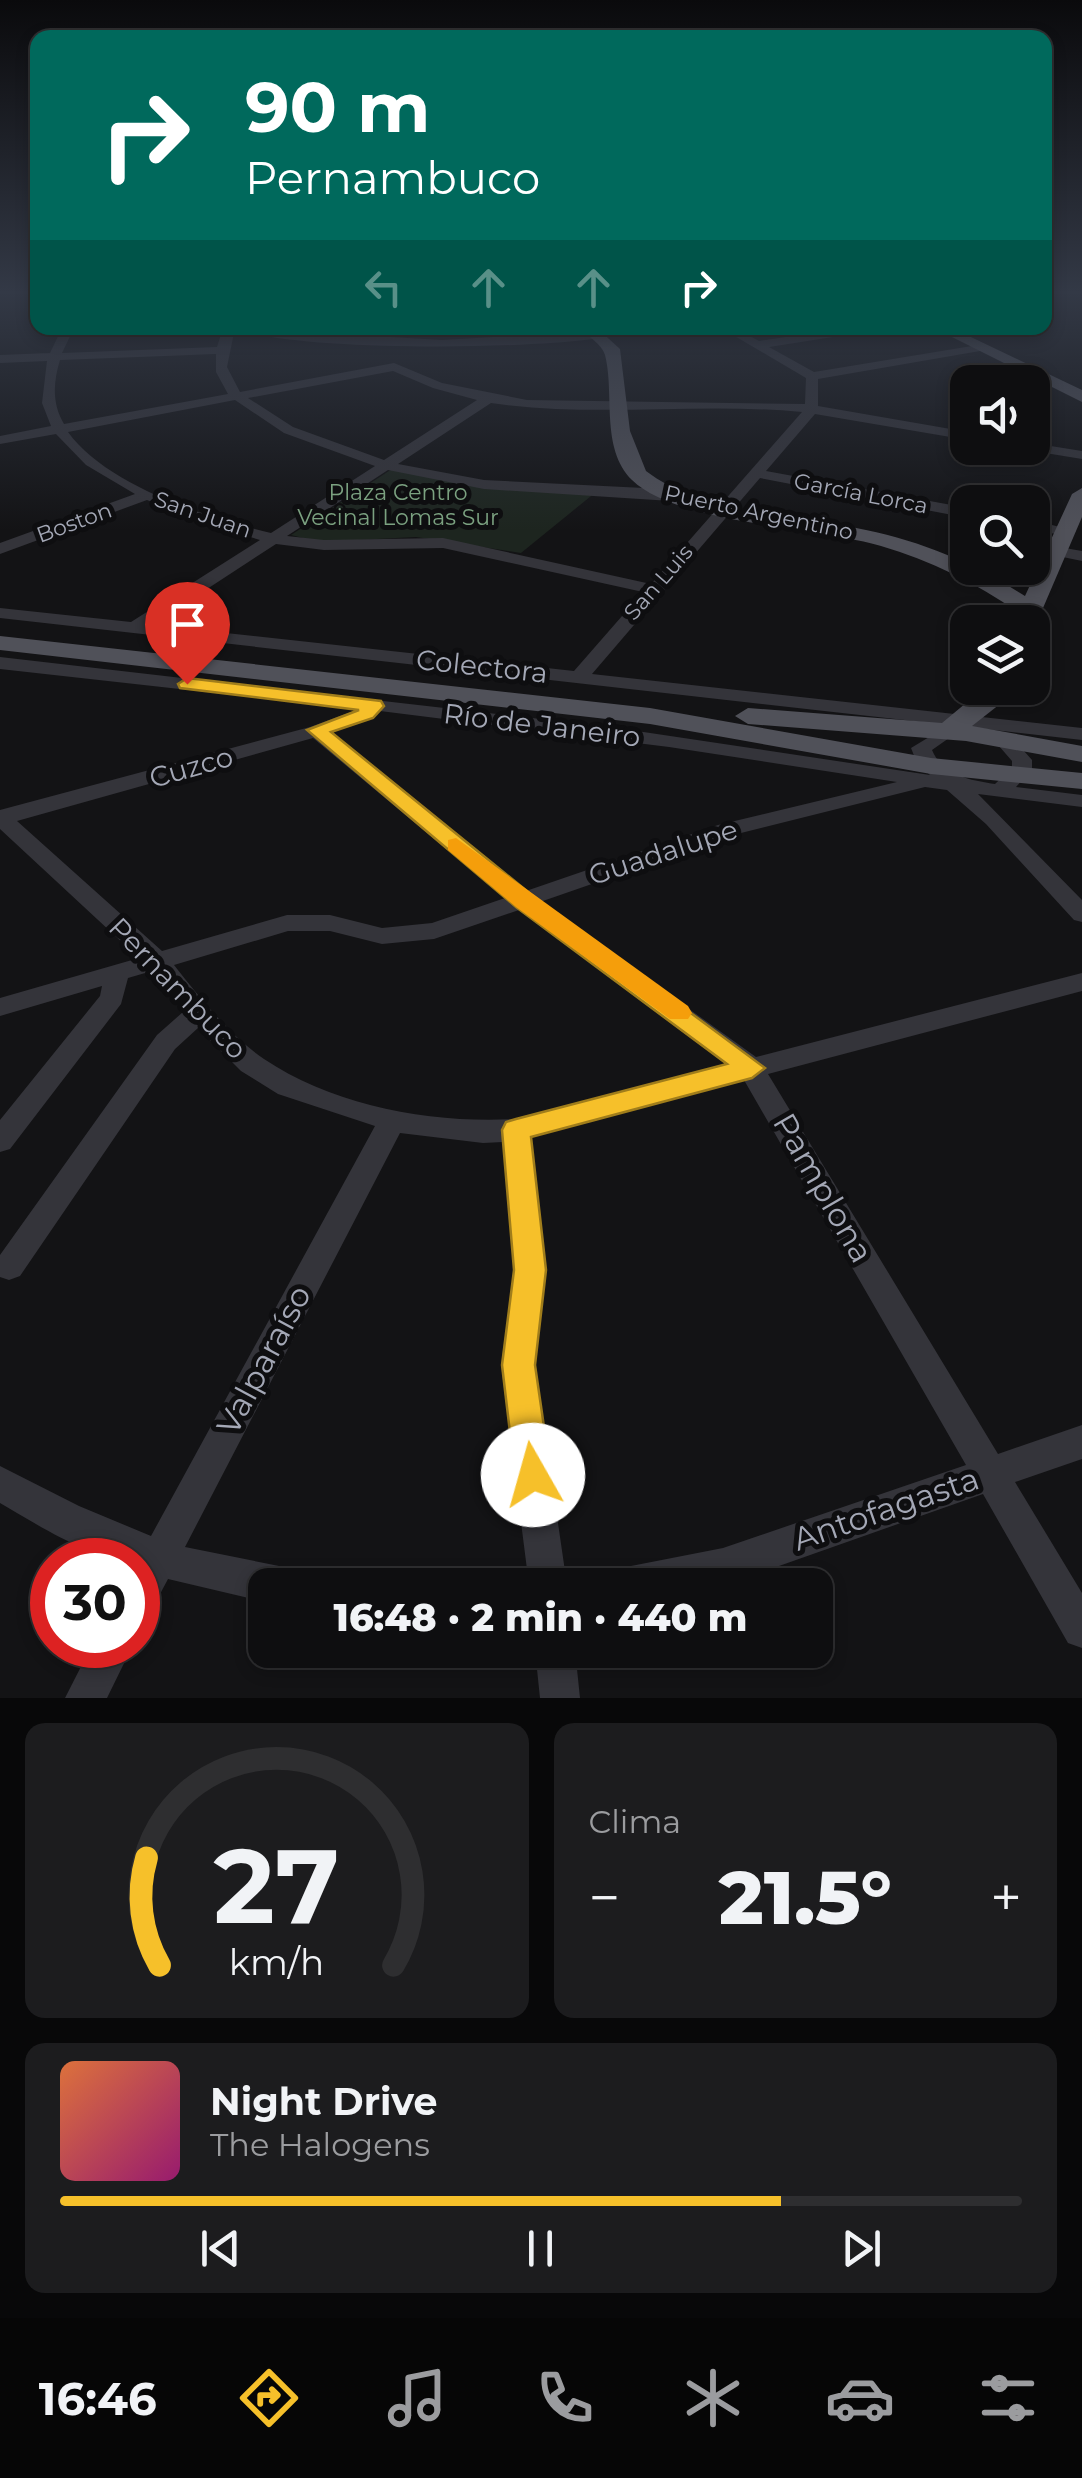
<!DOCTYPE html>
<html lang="es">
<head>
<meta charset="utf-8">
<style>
  body { margin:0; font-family:Montserrat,sans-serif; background:#1c1c1e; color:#f1f3f6; height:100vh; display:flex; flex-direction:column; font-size:38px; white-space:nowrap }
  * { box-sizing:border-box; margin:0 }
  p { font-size:32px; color:#9b9c9f }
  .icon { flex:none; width:55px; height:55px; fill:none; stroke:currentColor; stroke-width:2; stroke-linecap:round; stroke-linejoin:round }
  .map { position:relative; height:1698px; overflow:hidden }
  .details { display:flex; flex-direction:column; gap:25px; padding:25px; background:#080809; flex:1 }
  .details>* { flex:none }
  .hud { position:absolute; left:30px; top:30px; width:1022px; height:305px; border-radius:20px; box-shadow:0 5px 15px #0003,0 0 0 2px #2e2e30; background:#00695c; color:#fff; overflow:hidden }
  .tools { position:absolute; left:950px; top:365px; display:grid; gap:20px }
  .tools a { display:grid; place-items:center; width:100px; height:100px; border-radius:20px; background:#0e0e10; box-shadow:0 5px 15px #0003,0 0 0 2px #2e2e30; font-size:50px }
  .speed { position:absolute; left:30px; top:1538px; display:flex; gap:20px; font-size:50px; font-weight:700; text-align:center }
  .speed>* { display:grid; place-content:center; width:130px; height:130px; border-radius:50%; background:#0e0e10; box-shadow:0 5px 15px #0003,0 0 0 2px #2e2e30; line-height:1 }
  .speed .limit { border:15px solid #d22; background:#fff; color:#111 }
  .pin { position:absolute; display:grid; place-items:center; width:85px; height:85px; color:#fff; margin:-102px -42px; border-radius:50% 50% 50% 0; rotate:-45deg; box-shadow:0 0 10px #0007 }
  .pin .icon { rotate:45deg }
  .me { position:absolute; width:110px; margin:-55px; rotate:353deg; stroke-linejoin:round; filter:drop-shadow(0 0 8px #0008) }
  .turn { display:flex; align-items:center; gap:35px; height:210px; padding:0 50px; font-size:45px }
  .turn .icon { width:130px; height:130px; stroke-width:2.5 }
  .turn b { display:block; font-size:70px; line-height:85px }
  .lanes { display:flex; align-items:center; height:95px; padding:0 50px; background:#0003; justify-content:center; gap:50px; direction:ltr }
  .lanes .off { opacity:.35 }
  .big { font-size:75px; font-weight:800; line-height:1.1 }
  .details .card { flex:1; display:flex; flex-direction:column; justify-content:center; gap:15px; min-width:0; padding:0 35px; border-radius:20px; background:#1c1c1e }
  .details .dial { align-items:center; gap:0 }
  .dial svg { height:260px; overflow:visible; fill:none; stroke:#2e2e30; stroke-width:7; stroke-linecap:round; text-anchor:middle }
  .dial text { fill:#f1f3f6; stroke:none }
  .song { display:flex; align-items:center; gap:30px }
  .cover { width:120px; height:120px; border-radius:15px; background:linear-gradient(135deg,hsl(20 70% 55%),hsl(320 70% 35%)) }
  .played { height:10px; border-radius:5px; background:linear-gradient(90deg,#f6c02a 75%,#2e2e30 75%) }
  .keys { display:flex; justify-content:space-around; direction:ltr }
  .heat { display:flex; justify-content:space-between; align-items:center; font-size:55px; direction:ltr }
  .details .tiles { flex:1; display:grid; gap:25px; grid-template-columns:1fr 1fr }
  .card:last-child { grid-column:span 2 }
  .trip { position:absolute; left:248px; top:1568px; width:585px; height:100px; border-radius:20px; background:#0e0e10; box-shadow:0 5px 15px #0003,0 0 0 2px #2e2e30; font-weight:800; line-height:100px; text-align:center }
  .dock { display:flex; height:160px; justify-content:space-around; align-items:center; background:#060606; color:#9b9c9f }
  .dock .icon { width:70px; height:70px }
  .dock .current { color:#f6c02a }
  .dock b { font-size:45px; color:#f1f3f6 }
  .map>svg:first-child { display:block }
  .green { fill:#1d251f }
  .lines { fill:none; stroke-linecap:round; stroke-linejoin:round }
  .minor { fill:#34343a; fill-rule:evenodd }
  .major { fill:#505159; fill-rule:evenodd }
  .route { fill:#f6c02a; stroke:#a07d1b; stroke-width:2.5 }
  .slow { fill:#f59e0b }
  .labels { text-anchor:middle; stroke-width:10; stroke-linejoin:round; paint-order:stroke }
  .far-park-label { font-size:22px; fill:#7ba180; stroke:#0e0e10 }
  .far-street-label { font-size:22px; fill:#a4a8b6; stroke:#0e0e10 }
  .street-label { font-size:28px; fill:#a4a8b6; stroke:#0e0e10 }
  .near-street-label { font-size:32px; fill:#a4a8b6; stroke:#0e0e10 }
</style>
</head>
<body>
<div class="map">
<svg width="1082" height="1698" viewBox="0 0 1082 1698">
  <rect width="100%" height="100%" fill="#131315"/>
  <path class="green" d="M392 469 501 489 596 492 521 553 416 537 319 542 291 535Z"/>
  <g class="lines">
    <path class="minor" d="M62 328H74L62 353 217 347 223 328H235L227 367 240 392 394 363 442 383 527 400 805 404 806 378 721 328H735L759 341 846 328H871L865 332 769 347 814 372 984 344 986 347 980 351 818 379V406L968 432V440L815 414 766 471 968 508V518L760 478 592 674 1082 728V740L950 725 959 731 932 750C943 776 970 780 995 784L1012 768V761L992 738 1002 732 1009 734 1032 760V769L1016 787 1082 795V807L978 794 1082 900V922L1074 920 986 824 947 790 925 787 733 835 540 902 756 1057 1082 973V991L768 1074 998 1454 1082 1425V1459L1015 1482 1082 1593V1648L1068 1643 983 1494 725 1585H612L618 1572 631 1566 723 1548 966 1465 744 1080 531 1137 546 1270 535 1365 567 1585H529L501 1365 514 1270 503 1142 483 1143 400 1133 185 1547 279 1566 292 1572 298 1585H265V1602L168 1579 151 1611 138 1617V1560C90 1560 40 1526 0 1503V1466L79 1506 151 1536 375 1126 278 1094 241 1071 198 1028 175 1049 20 1276 9 1280 0 1277V1255L157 1035 183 1012 152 971 128 978 121 1004 10 1149 0 1152V1120L100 996 102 986 0 1016V998L139 958 0 829V810L310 727 359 709 0 669V657L610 727 930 775 917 763 911 748 949 725 0 618V608L131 622 260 540 197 521 147 500 0 554V543L135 494 86 465 56 434 0 444V436L51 426 42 403 47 361 0 363V355L50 353ZM216 354V372L228 394 64 424C52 404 53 383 60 360ZM393 371 433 388 477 400 384 460 293 427 248 398ZM235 400 284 433 375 466 271 533C208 518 107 486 68 432ZM491 403C594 418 698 402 802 412L651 584 443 538 324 540 287 536 388 470 484 489 671 501 679 496 644 488 484 480 398 464ZM276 544 324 550 443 548 643 592 574 671 152 625ZM380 711 669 747 897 782 718 825 526 891 331 733 372 718ZM313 738 505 898 432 923 382 928 330 915H287L162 951 17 821ZM519 910 727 1065 516 1119C433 1124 334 1106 264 1059 229 1035 200 998 174 965L288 931H330L382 944 434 939Z
      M239 328 442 340 644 328C601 352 282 353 239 328Z
      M1032 443 1082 451V459L1027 450 1025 448H1032Z
      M1032 520 1076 531 1068 536 1032 530Z
      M1059 547 1082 551V561L1053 555 1051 552Z
      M92 1645H133L107 1698H65Z
      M535 1650H575L580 1698H540Z"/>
    <path class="major" d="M581 328H597L620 349 630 431 646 471C705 516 796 514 866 530 925 542 976 565 1025 596L1072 494 1082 488V517L1037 622 1032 627V622H1013L1018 612C976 583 930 560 881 546 820 528 675 523 632 480 600 448 615 394 605 355 602 344 587 336 581 328Z
      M934 328H952L1082 390V402Z
      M0 636 650 708 931 758 1082 773V789L931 774 650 724 0 650Z
      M984 688H1009L1000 704 972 726 1082 746V762L966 741 748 724 735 716 748 708 942 723Z"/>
  </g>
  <linearGradient id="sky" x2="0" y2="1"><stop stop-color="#0a0a0c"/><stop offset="0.55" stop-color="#333946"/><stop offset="1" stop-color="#333946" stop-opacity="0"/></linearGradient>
  <rect width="1082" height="531" fill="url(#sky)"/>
  <path class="route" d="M187 678 381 701 384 706 373 718 331 732 533 896 765 1068 752 1078 531 1137 546 1270 535 1365 551 1475 546 1487 533 1492 520 1487 515 1475 502 1365 514 1270 502 1130 506 1122 516 1119 727 1064 516 907 307 730 359 710 180 688 178 684Z"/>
  <path class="slow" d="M456 838 688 1006 692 1013 688 1019H670L516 907 448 850V840Z"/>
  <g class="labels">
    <g class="far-park-label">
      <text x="398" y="500">Plaza Centro<tspan x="398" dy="25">Vecinal Lomas Sur</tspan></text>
    </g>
    <g class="far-street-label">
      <text transform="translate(861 493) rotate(11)" y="8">García Lorca</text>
      <text transform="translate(759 512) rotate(12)" y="8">Puerto Argentino</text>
      <text transform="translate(203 514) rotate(19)" y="8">San Juan</text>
      <text transform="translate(74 522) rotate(-20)" y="8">Boston</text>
      <text transform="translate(658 582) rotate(-49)" y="8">San Luis</text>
    </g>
    <g class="street-label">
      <text transform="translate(482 666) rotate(6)" y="10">Colectora</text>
      <text transform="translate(542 725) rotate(7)" y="10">Río de Janeiro</text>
      <text transform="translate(191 767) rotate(-16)" y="10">Cuzco</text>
      <text transform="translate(663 852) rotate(-18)" y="10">Guadalupe</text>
      <text transform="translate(178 988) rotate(46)" y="10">Pernambuco</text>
    </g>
    <g class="near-street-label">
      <text transform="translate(823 1188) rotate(60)" y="11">Pamplona</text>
      <text transform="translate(264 1360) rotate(-62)" y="11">Valparaíso</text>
      <text transform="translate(886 1509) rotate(-19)" y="11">Antofagasta</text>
    </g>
  </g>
</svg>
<div class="tools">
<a><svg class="icon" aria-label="sound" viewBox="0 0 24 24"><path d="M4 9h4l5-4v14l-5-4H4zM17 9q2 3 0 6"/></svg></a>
<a><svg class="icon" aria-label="search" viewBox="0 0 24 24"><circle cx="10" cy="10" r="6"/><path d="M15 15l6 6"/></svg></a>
<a><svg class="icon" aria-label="layers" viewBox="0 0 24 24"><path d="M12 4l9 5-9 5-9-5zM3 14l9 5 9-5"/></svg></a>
</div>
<div class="speed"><div class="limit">30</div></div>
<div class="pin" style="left:187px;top:684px;background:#d93025"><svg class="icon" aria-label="arrive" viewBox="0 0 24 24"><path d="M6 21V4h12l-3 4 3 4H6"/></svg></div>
<svg class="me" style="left:533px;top:1475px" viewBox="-20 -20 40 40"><circle r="19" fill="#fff"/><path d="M0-13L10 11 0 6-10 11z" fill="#f6c02a"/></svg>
<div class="trip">16:48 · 2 min · 440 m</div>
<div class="hud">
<div class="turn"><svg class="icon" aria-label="right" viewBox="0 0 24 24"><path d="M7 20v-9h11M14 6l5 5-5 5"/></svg><div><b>90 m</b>Pernambuco</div></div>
<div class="lanes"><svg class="icon off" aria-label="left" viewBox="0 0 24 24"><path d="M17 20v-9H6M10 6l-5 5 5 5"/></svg><svg class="icon off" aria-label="ahead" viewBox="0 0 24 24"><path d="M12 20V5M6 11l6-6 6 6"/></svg><svg class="icon off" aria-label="ahead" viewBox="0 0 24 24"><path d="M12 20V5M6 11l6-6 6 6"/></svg><svg class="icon" aria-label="right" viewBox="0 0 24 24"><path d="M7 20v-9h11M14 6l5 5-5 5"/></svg></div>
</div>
</div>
<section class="details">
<div class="tiles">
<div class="card dial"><svg viewBox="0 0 100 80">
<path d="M14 69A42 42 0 1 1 86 69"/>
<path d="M14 69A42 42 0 0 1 10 36" stroke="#f6c02a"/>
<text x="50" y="56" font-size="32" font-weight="700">27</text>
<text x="50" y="72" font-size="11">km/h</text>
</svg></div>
<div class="card"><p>Clima</p>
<div class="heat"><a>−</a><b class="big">21.5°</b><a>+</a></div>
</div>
<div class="card">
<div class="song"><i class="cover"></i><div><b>Night Drive</b><p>The Halogens</p></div></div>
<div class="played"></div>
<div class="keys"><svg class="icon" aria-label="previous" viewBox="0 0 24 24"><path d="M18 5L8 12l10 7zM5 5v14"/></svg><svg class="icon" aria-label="pause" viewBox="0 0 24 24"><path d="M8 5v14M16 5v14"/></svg><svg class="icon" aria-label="next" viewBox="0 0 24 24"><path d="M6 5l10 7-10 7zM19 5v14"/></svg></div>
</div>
</div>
</section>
<nav class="dock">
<b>16:46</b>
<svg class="icon current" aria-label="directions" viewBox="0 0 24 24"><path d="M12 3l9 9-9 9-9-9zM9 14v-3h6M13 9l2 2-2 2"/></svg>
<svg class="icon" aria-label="music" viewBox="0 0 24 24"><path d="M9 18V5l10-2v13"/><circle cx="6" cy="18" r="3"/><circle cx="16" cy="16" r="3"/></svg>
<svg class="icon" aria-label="phone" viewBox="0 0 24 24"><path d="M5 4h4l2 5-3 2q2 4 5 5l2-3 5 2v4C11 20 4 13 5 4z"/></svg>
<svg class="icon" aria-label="climate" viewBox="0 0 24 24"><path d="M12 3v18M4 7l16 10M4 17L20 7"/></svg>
<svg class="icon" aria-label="car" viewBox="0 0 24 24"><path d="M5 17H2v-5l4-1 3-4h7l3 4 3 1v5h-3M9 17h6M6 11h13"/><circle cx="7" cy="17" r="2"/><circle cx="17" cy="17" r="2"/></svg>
<svg class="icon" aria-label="filters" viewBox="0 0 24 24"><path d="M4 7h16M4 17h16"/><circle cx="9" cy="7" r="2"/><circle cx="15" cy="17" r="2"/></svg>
</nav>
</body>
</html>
